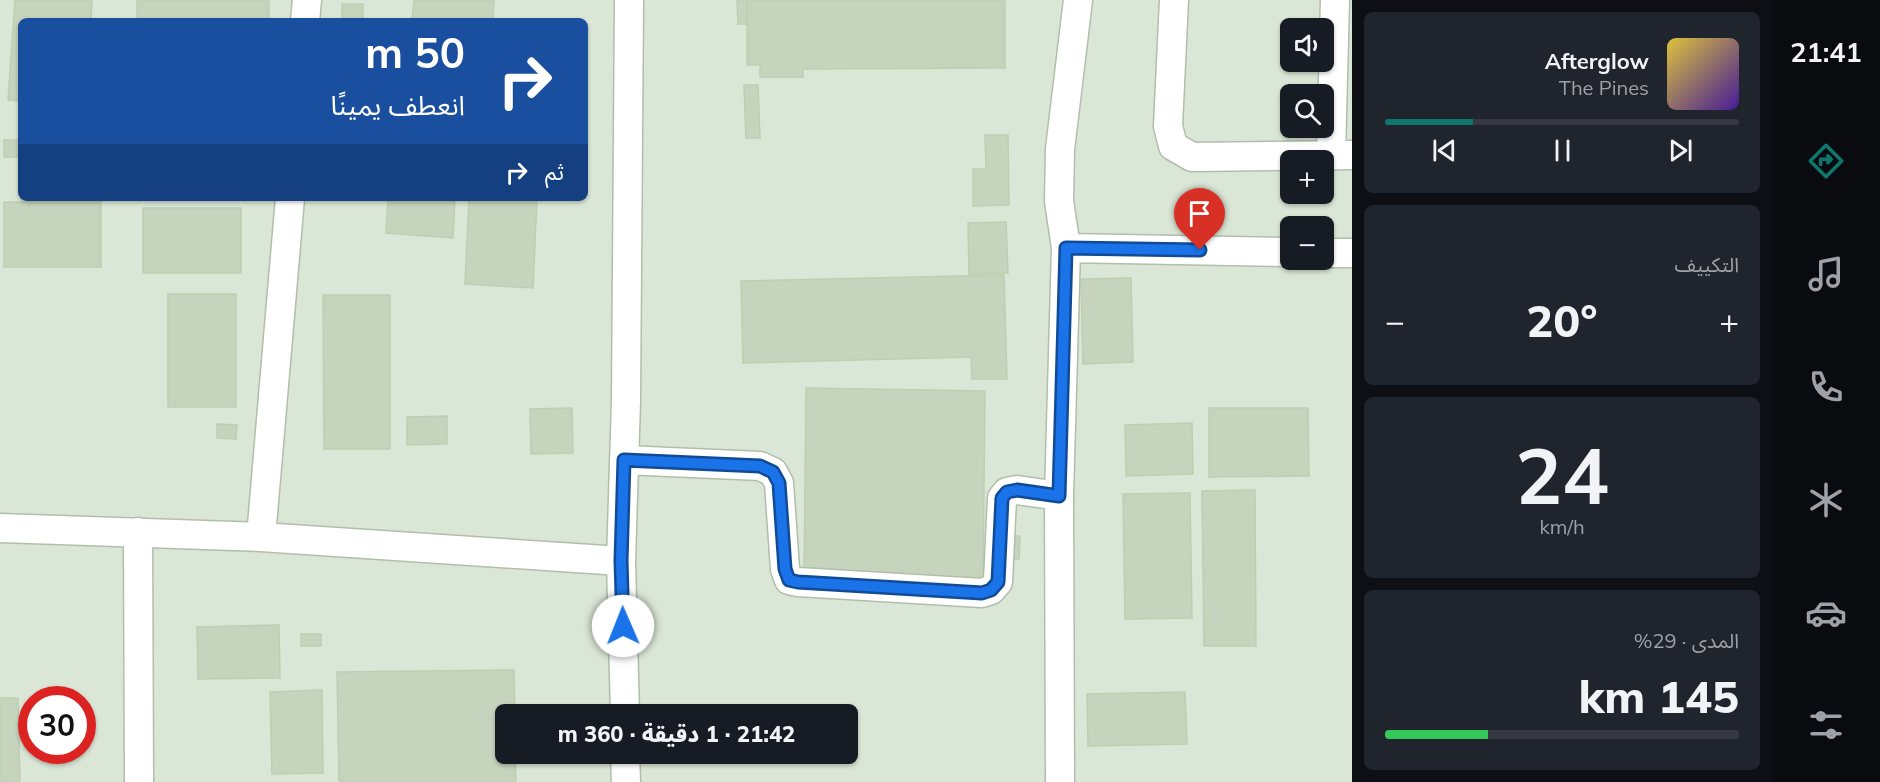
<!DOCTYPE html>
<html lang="ar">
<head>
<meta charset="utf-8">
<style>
  body { margin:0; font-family:Mulish,"Noto Sans Arabic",sans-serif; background:#20242c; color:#f1f3f6; direction:rtl; height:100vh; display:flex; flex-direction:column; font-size:22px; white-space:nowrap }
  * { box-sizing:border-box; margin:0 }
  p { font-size:20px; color:#9ea1a6 }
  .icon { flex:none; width:33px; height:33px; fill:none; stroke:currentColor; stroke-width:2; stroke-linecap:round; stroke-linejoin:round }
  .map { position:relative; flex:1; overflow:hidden; direction:ltr }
  .drawer { display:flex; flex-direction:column; gap:12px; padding:12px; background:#0d0f14; width:420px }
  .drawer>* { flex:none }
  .top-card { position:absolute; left:18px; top:18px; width:570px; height:183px; border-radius:9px; box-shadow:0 2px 4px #0004; direction:rtl; background:#1a4fa0; color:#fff; overflow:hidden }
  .fabs { position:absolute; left:1280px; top:18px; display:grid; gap:12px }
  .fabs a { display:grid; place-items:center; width:54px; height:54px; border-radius:9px; background:#171b24; box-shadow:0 2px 4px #0004; font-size:30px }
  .speed { position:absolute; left:18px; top:686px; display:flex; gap:12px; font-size:30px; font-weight:700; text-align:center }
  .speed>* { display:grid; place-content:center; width:78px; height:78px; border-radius:50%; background:#171b24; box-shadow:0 2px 4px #0004; line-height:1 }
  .speed .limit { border:9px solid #d22; background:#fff; color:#111 }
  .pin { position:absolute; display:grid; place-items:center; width:51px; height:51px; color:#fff; margin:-62px -26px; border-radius:50% 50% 50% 0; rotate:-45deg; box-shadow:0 0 6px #0007 }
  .pin .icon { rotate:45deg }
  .me { position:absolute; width:66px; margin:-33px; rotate:359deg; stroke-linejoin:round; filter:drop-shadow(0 0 4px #0008) }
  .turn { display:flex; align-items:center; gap:21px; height:126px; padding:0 24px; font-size:27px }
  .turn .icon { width:78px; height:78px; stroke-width:2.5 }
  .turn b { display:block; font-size:42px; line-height:51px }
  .then { display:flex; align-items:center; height:57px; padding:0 24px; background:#0003; gap:12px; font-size:22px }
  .big { font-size:45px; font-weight:800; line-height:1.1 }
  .drawer .tile { flex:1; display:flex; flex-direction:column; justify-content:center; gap:9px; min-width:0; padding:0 21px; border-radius:9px; background:#20242c }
  .drawer .dial { align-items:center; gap:0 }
  .dial b { font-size:78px; line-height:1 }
  .song { display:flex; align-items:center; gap:18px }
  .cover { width:72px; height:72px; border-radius:9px; background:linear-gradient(135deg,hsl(50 70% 55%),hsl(260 70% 35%)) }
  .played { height:6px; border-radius:3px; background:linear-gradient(90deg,#0f766e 25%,#363941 25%) }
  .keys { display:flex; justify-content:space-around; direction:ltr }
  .heat { display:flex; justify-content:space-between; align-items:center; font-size:33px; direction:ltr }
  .charge { height:9px; border-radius:4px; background:linear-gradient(90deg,#34c759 29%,#363941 0) }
  .trip { position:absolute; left:495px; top:704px; width:363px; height:60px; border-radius:9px; background:#171b24; box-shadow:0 2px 4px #0004; font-weight:800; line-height:60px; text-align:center; direction:rtl }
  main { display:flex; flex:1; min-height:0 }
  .menu { display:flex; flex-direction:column; width:108px; justify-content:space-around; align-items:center; background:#090b0e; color:#9ea1a6 }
  .menu .icon { width:42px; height:42px }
  .menu .current { color:#0f766e }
  .menu b { font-size:27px; color:#f1f3f6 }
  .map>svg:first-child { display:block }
  .residential { fill:#dbe7d6; fill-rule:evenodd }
  .building { fill:#c6d4bd; stroke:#bccfb1; stroke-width:1.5 }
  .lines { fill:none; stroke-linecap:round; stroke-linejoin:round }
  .minor-casing { stroke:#b1beaa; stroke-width:31 }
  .minor { stroke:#fff; stroke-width:28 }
  .route-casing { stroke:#114b97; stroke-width:15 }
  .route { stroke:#1a73e8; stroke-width:10 }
</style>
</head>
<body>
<main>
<nav class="menu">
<b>21:41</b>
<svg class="icon current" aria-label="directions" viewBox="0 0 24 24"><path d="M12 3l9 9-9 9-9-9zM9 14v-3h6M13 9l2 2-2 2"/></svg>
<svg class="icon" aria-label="music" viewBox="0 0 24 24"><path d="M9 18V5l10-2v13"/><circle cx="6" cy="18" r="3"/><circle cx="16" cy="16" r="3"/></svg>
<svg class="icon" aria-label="phone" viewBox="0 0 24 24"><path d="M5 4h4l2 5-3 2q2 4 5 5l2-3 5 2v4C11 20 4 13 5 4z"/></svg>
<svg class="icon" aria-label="climate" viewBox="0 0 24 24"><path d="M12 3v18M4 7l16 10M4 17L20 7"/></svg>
<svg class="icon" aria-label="car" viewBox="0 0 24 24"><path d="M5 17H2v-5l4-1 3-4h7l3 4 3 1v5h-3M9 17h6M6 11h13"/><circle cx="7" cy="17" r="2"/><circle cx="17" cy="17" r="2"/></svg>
<svg class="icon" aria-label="filters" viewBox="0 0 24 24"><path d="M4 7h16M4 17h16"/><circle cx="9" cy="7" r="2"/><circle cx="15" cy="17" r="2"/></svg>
</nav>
<section class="drawer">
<div class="tile">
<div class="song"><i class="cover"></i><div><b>Afterglow</b><p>The Pines</p></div></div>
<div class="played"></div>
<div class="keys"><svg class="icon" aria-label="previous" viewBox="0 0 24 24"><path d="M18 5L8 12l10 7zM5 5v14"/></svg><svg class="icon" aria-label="pause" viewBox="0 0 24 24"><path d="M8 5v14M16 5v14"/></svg><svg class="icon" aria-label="next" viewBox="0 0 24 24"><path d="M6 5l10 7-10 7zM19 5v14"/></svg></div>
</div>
<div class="tile"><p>التكييف</p>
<div class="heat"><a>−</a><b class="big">20°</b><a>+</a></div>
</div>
<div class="tile dial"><b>24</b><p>km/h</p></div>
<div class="tile"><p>المدى · 29%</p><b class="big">145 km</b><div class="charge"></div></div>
</section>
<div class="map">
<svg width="1352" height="782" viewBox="0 0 1352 782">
  <rect width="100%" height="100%" fill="#ebf3e7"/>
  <path class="residential" d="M0 0H1352V782H0ZM21 21H585V198H21ZM1290 28H1323V62H1290ZM1290 94H1323V128H1290ZM1290 160H1323V194H1290ZM1290 226H1323V260H1290ZM32 699H82V750H32ZM506 714H848V753H506Z"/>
  <path class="building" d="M15 0H92L91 21H21V101L8 100Z
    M137 0H269V21H137Z
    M414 0H494L493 21H412Z
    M737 0H747V24H738Z
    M747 0H1005V68L803 69V77H760V65H747Z
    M342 4H363V21H342Z
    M744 85H758L760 138H746Z
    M985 135H1008L1009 205 973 206V169H986Z
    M4 140H21V157H4Z
    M388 198H455L453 238 386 233Z
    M469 198H537L533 288 465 284Z
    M4 202H101V267H4Z
    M143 208H241V273H143Z
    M1006 222 1008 273 969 274 968 223Z
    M1004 275 1007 379H972L971 357 743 363 741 281Z
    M1131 278 1133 362 1083 364 1081 279Z
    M168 294H236V407H168Z
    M323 295H390V449H324Z
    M806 388 985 391 983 584 804 582Z
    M572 408 573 453 531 454 530 409Z
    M1209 408H1308L1309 476 1209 477Z
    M447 416V444L407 445V417Z
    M1192 423 1193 474 1126 476 1125 425Z
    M217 424 237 425 236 439 217 438Z
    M1255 490 1256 646H1204L1202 491Z
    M1190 493 1192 618 1125 619 1123 494Z
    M1005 536H1020L1019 559H1005Z
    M279 625 280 678 198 679 197 627Z
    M301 634H321V646H301Z
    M514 670 515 714H506V753H515L516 782H339L337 672Z
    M322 690 323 773 272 774 270 692Z
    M1185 692 1187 744 1088 746 1087 694Z
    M0 698H18L20 782H0Z"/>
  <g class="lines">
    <g class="minor-casing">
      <path id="minor" d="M1174 0 1168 126 1173 146 1192 157 1352 155
        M305 21 307 0
        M1331 155 1335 0
        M1066 248 1290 252
        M1323 253H1352
        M624 460 760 466 773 472 779 483 785 569 789 580 798 582 982 593 991 590 998 582 1002 498 1007 492 1017 490 1059 496
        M0 528 261 537 621 561
        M138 532 139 782
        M261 537 290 198
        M625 714 621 561 626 401 629 0
        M625 753 626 782
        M1060 782 1059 496 1066 248 1059 201 1060 149 1078 0"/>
    </g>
    <use href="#minor" class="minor"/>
  </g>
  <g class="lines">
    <g class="route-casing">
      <path id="route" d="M623 626 621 561 624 460 760 466 773 472 779 483 785 569 789 580 798 582 982 593 991 590 998 582 1002 498 1007 492 1017 490 1059 496 1066 248 1200 250"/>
    </g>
    <use href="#route" class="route"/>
  </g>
</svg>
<div class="fabs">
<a><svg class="icon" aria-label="sound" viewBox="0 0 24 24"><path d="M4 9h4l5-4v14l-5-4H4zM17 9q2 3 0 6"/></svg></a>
<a><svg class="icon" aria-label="search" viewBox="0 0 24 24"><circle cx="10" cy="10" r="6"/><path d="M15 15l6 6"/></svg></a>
<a>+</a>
<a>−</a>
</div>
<div class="speed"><div class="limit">30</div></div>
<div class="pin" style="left:1200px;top:250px;background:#d93025"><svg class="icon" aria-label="arrive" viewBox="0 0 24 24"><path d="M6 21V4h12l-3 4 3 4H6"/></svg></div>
<svg class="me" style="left:623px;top:626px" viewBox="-20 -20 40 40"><circle r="19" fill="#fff"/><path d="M0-13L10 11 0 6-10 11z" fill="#1a73e8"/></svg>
<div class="trip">21:42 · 1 دقيقة · 360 m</div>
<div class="top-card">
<div class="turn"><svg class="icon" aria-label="right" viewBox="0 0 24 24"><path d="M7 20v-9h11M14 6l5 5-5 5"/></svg><div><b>50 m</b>انعطف يمينًا</div></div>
<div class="then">ثم<svg class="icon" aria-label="right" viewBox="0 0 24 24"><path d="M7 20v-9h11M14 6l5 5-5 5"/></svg></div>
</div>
</div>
</main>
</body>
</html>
